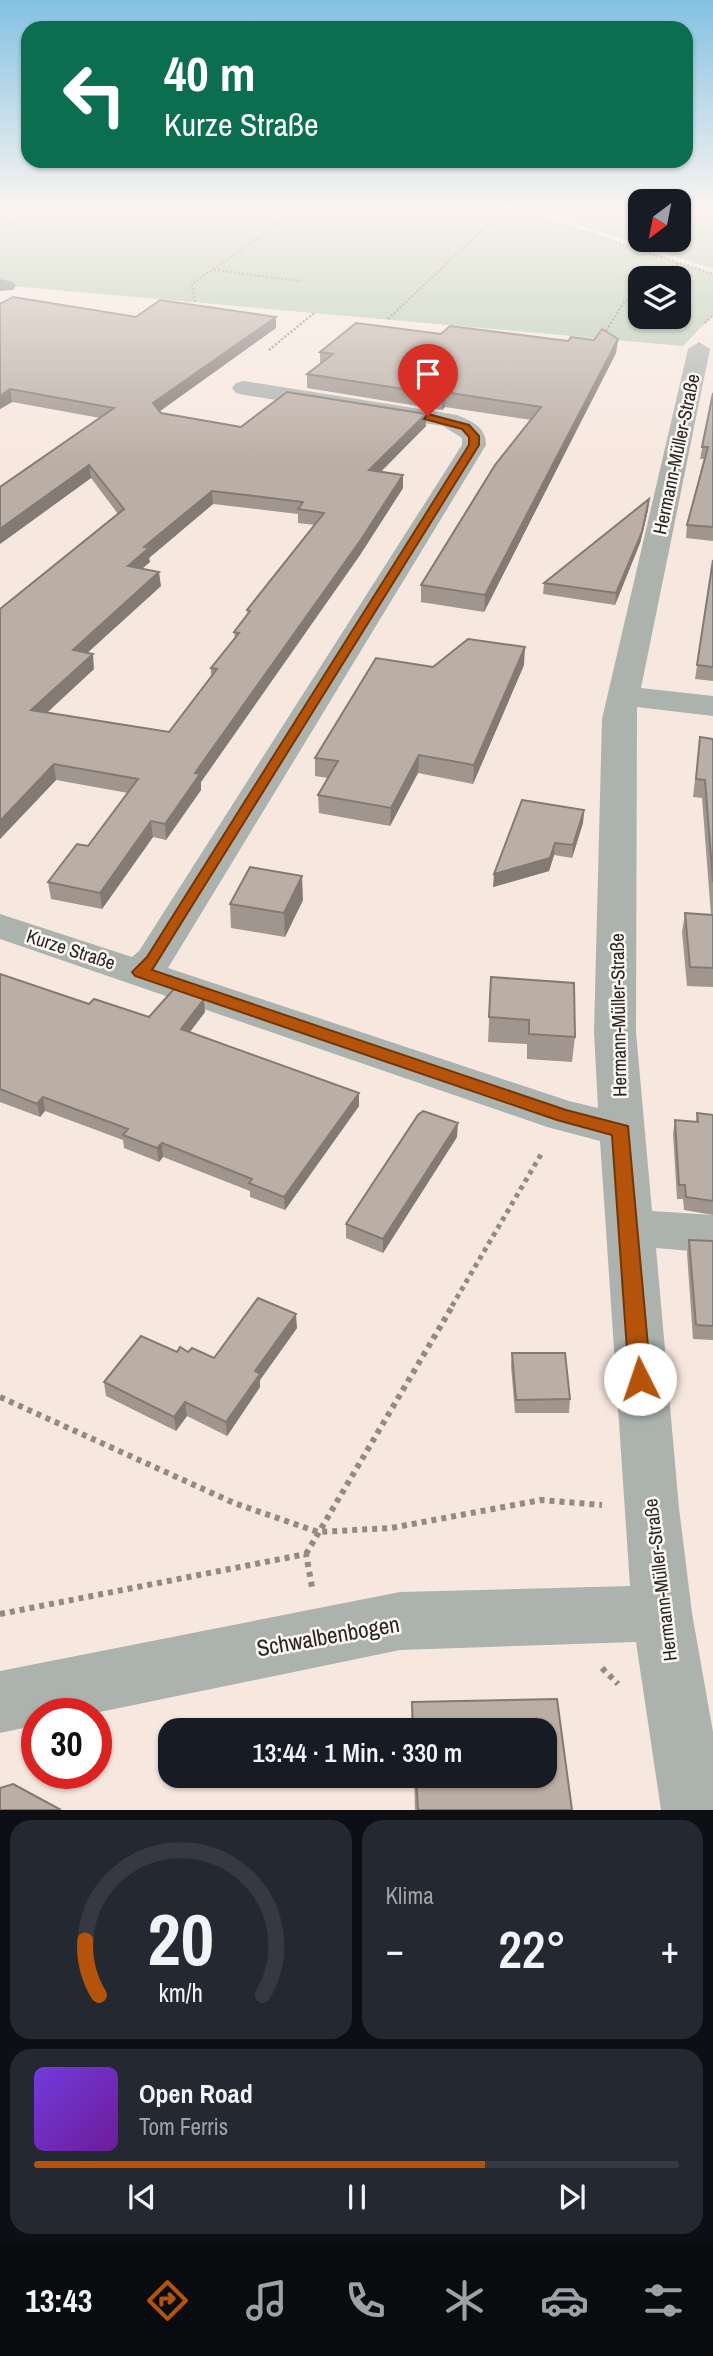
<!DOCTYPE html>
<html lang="de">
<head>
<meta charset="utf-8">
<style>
  body { margin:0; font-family:"Archivo Narrow",sans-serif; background:#242831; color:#f1f3f6; height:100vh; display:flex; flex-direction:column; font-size:26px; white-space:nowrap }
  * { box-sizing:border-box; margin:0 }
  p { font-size:23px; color:#9ea1a6 }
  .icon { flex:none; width:38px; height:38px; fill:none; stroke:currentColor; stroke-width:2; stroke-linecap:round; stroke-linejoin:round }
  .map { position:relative; height:1810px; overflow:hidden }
  .sheet { display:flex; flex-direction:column; gap:10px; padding:10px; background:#0d0f14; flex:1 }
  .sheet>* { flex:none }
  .banner { position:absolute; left:21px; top:21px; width:672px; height:147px; border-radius:21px; box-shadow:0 2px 5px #0004; background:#0b6e4f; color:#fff; overflow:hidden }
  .needle { width:46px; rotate:212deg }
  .fabs { position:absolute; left:628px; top:189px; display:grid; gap:14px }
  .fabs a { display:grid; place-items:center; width:63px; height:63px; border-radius:14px; background:#171b24; box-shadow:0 2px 5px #0004; font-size:35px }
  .speed { position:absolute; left:21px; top:1698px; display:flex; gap:14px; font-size:35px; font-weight:700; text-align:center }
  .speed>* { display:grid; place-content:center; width:91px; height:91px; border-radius:50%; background:#171b24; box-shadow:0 2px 5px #0004; line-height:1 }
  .speed .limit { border:10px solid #d22; background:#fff; color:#111 }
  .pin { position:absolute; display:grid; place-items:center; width:60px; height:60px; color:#fff; margin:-72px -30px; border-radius:50% 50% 50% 0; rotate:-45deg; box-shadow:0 0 7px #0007 }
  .pin .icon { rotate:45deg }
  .me { position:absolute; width:77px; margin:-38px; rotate:356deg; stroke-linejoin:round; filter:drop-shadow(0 0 5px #0008) }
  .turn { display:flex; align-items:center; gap:24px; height:147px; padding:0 28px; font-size:32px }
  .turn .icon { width:91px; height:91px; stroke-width:2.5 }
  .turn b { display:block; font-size:49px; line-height:60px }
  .big { font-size:52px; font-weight:600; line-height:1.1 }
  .sheet .card { flex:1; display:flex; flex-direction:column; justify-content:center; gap:10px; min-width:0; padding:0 24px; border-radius:21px; background:#242831 }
  .sheet .dial { align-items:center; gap:0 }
  .dial svg { height:182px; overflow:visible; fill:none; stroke:#363941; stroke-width:7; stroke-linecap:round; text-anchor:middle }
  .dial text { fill:#f1f3f6; stroke:none }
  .song { display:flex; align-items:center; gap:21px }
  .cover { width:84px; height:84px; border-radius:10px; background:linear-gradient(135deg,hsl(260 70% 55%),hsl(280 70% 35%)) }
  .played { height:7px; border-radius:4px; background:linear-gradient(90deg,#b45309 70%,#363941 70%) }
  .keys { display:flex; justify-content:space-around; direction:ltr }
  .heat { display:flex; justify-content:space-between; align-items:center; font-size:38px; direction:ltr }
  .sheet .tiles { flex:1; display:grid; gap:10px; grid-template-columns:1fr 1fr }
  .card:last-child { grid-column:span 2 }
  .trip { position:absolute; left:158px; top:1718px; width:399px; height:70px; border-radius:21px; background:#171b24; box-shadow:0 2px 5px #0004; font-weight:600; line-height:70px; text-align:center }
  .menu { display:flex; height:112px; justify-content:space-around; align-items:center; background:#090b0e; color:#9ea1a6 }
  .menu .icon { width:49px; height:49px }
  .menu .selected { color:#b45309 }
  .menu b { font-size:32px; color:#f1f3f6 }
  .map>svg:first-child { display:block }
  .green { fill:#b2c9ae; fill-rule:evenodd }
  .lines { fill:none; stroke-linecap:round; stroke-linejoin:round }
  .path-far2 { stroke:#948a83; stroke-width:2.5; stroke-dasharray:2 2; stroke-linecap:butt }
  .path-far1 { stroke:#948a83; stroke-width:5; stroke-dasharray:4.5 4.5; stroke-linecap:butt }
  .path { stroke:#948a83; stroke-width:6; stroke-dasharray:5 5; stroke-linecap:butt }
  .minor { fill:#acb2ae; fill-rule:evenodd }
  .major { fill:#77827b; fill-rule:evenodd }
  .wall { fill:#a1968e; fill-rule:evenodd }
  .shaded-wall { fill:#837a74 }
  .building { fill:#bbaea5; stroke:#837a74; stroke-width:2; fill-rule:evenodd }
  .route { fill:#b45309; stroke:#753606; stroke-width:2 }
  .labels { text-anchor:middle; stroke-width:5; stroke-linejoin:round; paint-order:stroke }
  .street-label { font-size:19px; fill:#2b2622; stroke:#fdf8f4 }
  .near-street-label { font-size:23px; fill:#2b2622; stroke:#fdf8f4 }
</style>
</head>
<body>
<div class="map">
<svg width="713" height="1810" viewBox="0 0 713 1810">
  <rect width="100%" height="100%" fill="#f7e8df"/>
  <path class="green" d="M0 210H520L713 274V315L683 346 0 285ZM640 278H679V317H640Z
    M534 210H640V240H679V210H713V269Z"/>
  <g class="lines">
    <path class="path-far2" d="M520 210 713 274
      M0 229 40 210
      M214 270 301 281
      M656 278 678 263
      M195 302 192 284 298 210
      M388 319 503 210
      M705 323 713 315
      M604 334 624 302 640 290
      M269 350 314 313"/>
    <path class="path-far1" d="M452 1306 543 1151"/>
    <path class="path" d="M0 1397 234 1503 318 1532 391 1528 541 1500 602 1505
      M306 1554 453 1305
      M0 1614 306 1554 312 1587
      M602 1668 618 1684"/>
    <path class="minor" d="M699 342 710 349 641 688 713 696V716L637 707 636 1032 652 1211 713 1215V1253L656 1248 679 1508 692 1613 713 1732V1810H661L636 1642 400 1650 95 1713H37V1725L0 1733V1671L400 1592 630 1586 600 1141 547 1127 0 939V914L132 957 139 951 462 445V438L443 426 244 395 236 393 232 388 236 383 244 381 457 415C472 421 486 427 486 445L168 968 569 1101 598 1108 594 1032 602 719 688 349Z"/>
    <path class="major" d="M0 279 13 282 16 286 13 290 0 291Z"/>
  </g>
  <path class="wall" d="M0 303 136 317 276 328 159 412 161 413 241 427 426 414V426L381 472 403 488 360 555 201 782V790L166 840 153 837 102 909 51 899 48 882 88 846 128 793 56 780 0 839V609L118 514 91 478 0 544 100 418 12 402 0 409ZM213 504 298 514V523L315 525 247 610 248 615 234 632 235 639 211 668V677L169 732 47 713 94 669 87 653 161 586 142 568 150 562 149 558Z
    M441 334 568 341 618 339 616 353 484 612 421 602V585L531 420 445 407 442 410 307 388V374L320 364V352Z
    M713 393V541L686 538 687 525 704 459H700Z
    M649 499 648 510 640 543 615 605 543 594 544 583Z
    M713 560V681L695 679Z
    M524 665 473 784 418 773 390 826 319 813 318 795 328 778 315 776V758L433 667Z
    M700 737 713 739V987L687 986 682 932 685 913 711 915 702 798 693 797Z
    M584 810 583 823 572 858 554 855 549 871 493 887Z
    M303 900 285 937 231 928 230 904Z
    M0 974 89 1004 149 1017 205 1012 190 1032 359 1093V1106L285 1210 250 1197V1191L163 1157 159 1162 124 1148 123 1140 45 1111 40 1117 0 1102Z
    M491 977 575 1037 572 1062 527 1059V1044L488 1042Z
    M697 1113 713 1115V1215L684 1210 683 1199H677L673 1134 675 1120 696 1122Z
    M457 1137 383 1253 346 1238V1224Z
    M689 1240 713 1241V1340L693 1339 687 1253Z
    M297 1328 260 1380V1387L227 1436 187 1416 176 1431 106 1396 104 1382 177 1352H188L214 1358Z
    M512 1353 570 1399 569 1413H515L511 1366Z
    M557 1699 572 1810H415L414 1776H544V1731H411L412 1702Z"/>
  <path class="shaded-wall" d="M276 317V328L154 415 153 403Z
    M618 339 616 353 484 612 485 595Z
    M10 389 12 402 0 409V396Z
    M445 392V407L442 410V395Z
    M426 414V426L369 483V470Z
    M89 465 91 478 0 544V529Z
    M403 475V488L360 555 201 782V790L166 840 165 824 195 773Z
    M212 491 213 504 149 558 150 562 129 580 128 566 144 547Z
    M649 499 648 510 640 543 615 605 616 593Z
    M159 572 161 586 74 665 73 650Z
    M525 647 524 665 473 784 474 765Z
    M93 654 94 669 33 725 31 710Z
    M419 755 418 773 390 826 391 808Z
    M54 764 56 780 0 839V821Z
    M584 810 583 823 572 858 573 845Z
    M151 821 153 837 102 909 100 893Z
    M555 843 554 855 549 871 493 887 494 874Z
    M302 876 303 900 285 937 284 913Z
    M204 999 205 1012 182 1042 181 1029Z
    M359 1093V1106L285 1210 284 1197Z
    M43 1097 45 1111 40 1117 37 1104Z
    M458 1123 457 1137 383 1253V1239Z
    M162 1143 163 1157 159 1162 157 1148Z
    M296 1314 297 1328 260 1380V1387L227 1436 226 1422 255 1371Z
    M185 1402 187 1416 176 1431 174 1417Z"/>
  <path class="building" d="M13 297 136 317 160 300 276 317 153 403 161 413 241 427 287 392 426 414 369 470 403 475 360 541 195 773 200 774 165 824 151 821 100 893 48 882 77 844 88 846 138 779 54 764 0 821V609L124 509 89 465 0 529V487L114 408 10 389 0 396V303H2ZM212 491 303 502 298 509 324 513 247 610 250 611 234 632 239 633 211 668 217 669 169 732 31 710 93 654 73 650 159 572 128 566 149 548 144 547Z
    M356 323 441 334 450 326 568 341 571 337 594 340 602 329 618 339 485 595 421 585 495 465 541 407 445 392 442 395 307 374 333 354 320 352Z
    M713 393V527L687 525 708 447H702Z
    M649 499 642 532 616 593 544 583Z
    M713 560V667L697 665Z
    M468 639 525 647 474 765 419 755 391 808 318 795 338 761 315 758 376 658 433 667Z
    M700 737 713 739V882L705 780 696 779Z
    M522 800 584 810 573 845 555 843 550 858 494 874Z
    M250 867 302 876 284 913 230 904Z
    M685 913 713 915V968L690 967Z
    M0 974 89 1004 94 999 149 1017 174 989 204 999 181 1029 359 1093 284 1197 249 1183 252 1179 162 1143 157 1148 123 1135 128 1129 43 1097 37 1104 0 1089Z
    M491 977 574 983 575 1037 529 1034V1020L489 1017Z
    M423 1111 458 1123 383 1239 346 1224 418 1115Z
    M697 1113 713 1115V1201L686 1197 685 1185H679L675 1120 698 1122Z
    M689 1240 713 1241V1326L696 1325Z
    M258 1298 296 1314 255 1371 260 1374 226 1422 185 1402 174 1417 104 1382 141 1336 177 1352 180 1347 188 1352 192 1348 214 1358Z
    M512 1353H565L570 1399 516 1400Z
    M557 1699 572 1810H418L416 1776H544V1731H413L412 1702Z
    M13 1784 61 1810H0V1788Z"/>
  <linearGradient id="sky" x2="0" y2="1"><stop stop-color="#83c1e2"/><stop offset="0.45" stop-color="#fbf5f1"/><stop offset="1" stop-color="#fbf5f1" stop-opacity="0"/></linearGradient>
  <rect width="713" height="463" fill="url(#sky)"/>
  <path class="route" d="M428 414 469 425 479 436V445L152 970 566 1110 628 1126 651 1379 648 1386 640 1388 632 1386 629 1379 612 1135 557 1120 135 976 132 972 147 957 469 445V437L462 429 424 419Z"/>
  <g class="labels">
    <g class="street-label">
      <text transform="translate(676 454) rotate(-78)" y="7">Hermann-Müller-Straße</text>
      <text transform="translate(71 949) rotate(18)" y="7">Kurze Straße</text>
      <text transform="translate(618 1015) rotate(-91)" y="7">Hermann-Müller-Straße</text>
      <text transform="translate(660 1580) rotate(-97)" y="7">Hermann-Müller-Straße</text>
    </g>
    <g class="near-street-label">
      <text transform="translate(328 1636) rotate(-10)" y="8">Schwalbenbogen</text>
    </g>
  </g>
</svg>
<div class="fabs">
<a><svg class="needle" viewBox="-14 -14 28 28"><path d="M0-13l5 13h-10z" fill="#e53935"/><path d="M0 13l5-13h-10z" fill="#9ea1a6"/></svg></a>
<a><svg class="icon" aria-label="layers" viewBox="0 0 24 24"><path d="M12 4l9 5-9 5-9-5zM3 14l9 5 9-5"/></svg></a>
</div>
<div class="speed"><div class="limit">30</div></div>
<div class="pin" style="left:428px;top:416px;background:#d93025"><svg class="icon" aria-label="arrive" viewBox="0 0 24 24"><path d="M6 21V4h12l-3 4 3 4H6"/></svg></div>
<svg class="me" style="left:640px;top:1379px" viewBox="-20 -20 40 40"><circle r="19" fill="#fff"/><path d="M0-13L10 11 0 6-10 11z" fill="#b45309"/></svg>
<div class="trip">13:44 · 1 Min. · 330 m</div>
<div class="banner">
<div class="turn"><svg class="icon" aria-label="left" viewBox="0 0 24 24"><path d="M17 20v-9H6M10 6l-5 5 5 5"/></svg><div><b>40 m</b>Kurze Straße</div></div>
</div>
</div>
<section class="sheet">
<div class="tiles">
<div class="card dial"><svg viewBox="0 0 100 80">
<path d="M14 69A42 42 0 1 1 86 69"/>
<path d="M14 69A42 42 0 0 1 8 45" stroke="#b45309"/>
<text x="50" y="56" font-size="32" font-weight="700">20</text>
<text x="50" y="72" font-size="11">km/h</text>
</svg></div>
<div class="card"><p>Klima</p>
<div class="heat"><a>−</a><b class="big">22°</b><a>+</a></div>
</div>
<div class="card">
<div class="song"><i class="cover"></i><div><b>Open Road</b><p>Tom Ferris</p></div></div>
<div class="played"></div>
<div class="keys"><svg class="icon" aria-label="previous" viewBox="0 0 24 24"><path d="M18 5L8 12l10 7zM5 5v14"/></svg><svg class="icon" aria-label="pause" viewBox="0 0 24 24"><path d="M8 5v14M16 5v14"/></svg><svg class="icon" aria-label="next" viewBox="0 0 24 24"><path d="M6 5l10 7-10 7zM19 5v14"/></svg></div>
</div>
</div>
</section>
<nav class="menu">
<b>13:43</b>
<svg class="icon selected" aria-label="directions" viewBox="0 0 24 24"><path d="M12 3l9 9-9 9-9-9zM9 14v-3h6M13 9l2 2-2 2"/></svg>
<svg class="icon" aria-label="music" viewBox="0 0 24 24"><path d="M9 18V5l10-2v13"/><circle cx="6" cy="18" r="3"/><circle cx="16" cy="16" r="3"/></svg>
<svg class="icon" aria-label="phone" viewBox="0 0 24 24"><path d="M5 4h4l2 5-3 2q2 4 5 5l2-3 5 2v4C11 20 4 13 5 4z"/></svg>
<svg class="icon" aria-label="climate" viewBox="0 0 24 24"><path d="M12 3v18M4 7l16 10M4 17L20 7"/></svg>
<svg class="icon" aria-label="car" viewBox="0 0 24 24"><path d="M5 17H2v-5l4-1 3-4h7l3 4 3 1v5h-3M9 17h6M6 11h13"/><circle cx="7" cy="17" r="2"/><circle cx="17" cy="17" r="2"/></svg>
<svg class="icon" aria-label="filters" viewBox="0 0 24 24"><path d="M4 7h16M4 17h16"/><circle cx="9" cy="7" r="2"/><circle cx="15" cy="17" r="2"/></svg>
</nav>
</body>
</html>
